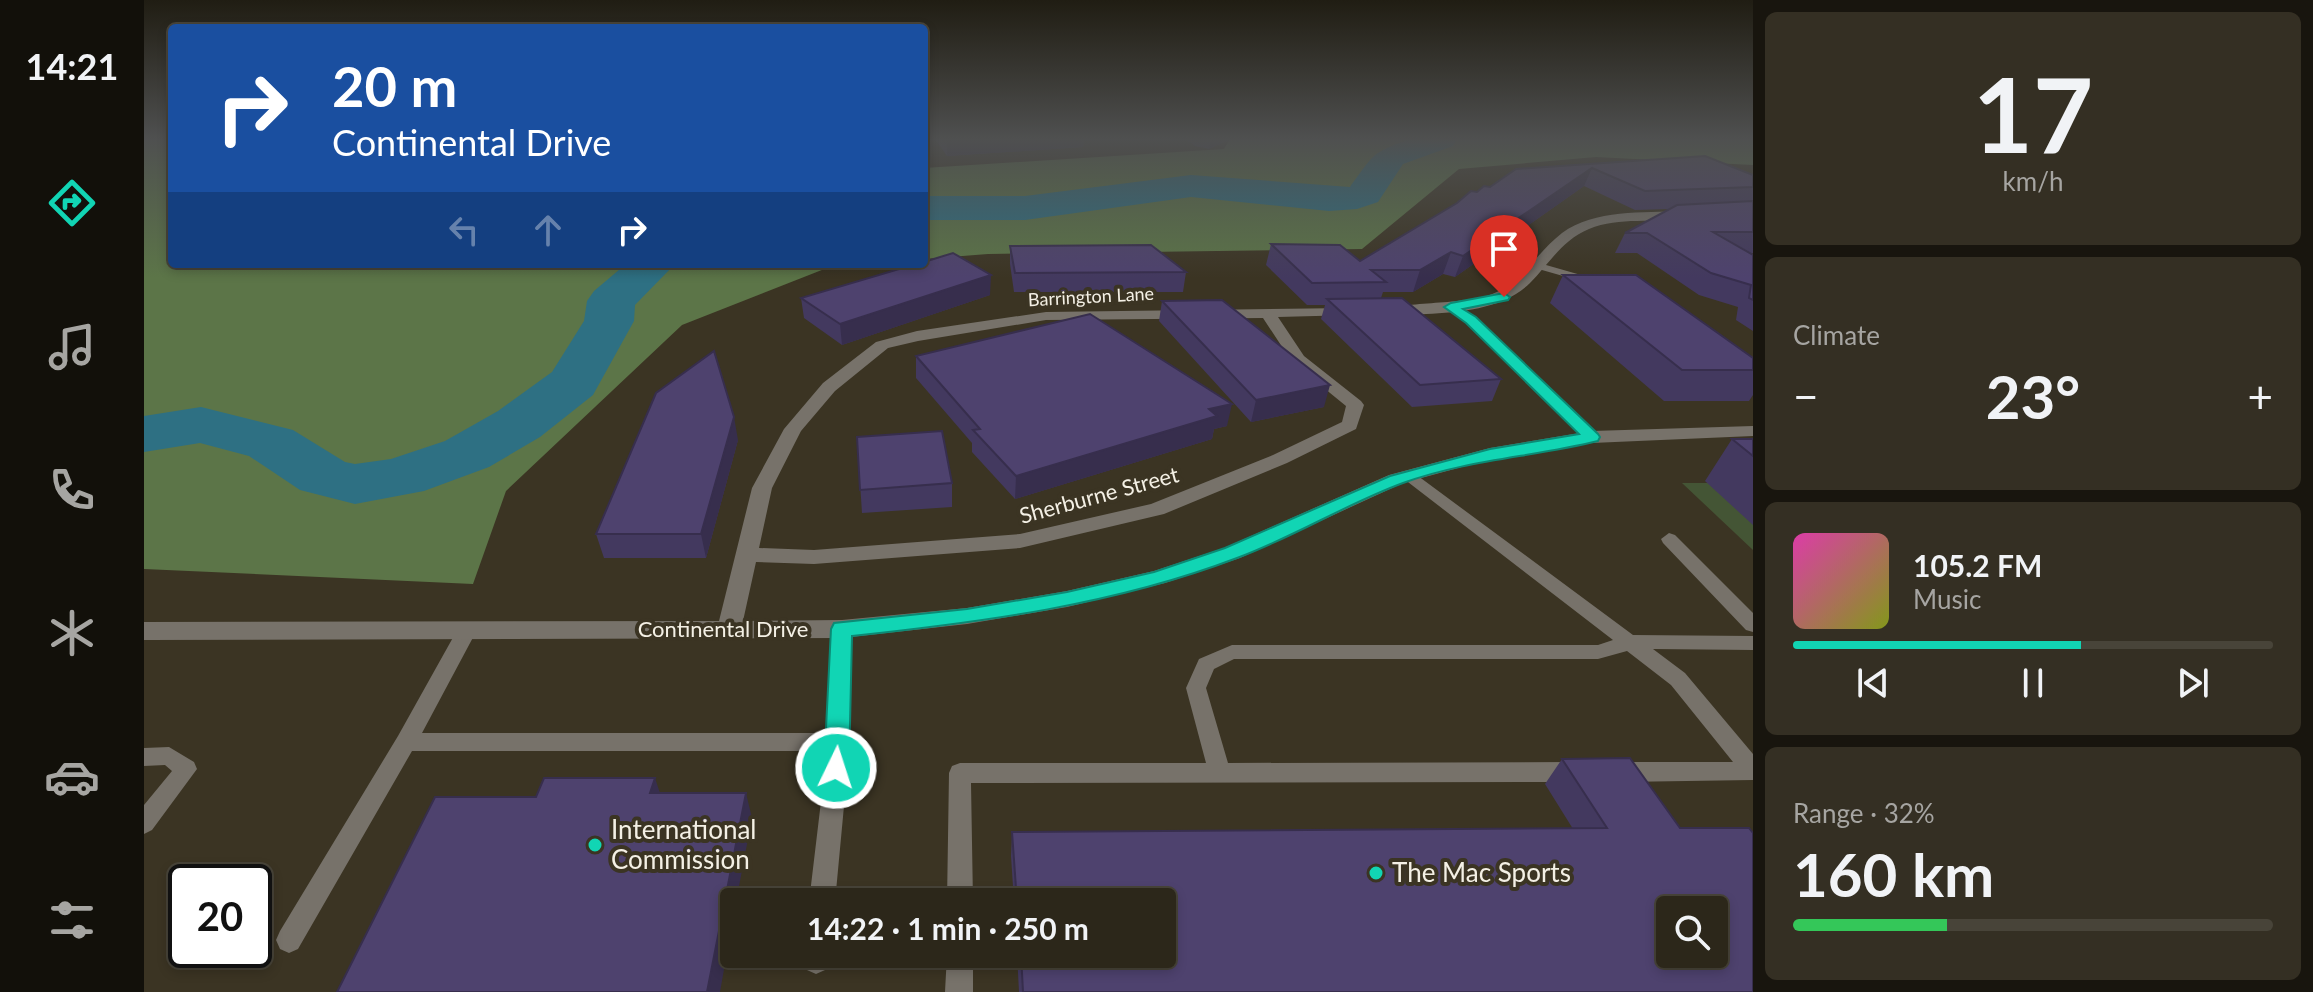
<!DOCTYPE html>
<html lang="en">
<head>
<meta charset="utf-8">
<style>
  body { margin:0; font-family:Lato,sans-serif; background:#342f23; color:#f1f3f6; height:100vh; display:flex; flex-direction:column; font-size:30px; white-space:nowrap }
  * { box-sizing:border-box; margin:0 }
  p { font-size:26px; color:#a6a5a2 }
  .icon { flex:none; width:44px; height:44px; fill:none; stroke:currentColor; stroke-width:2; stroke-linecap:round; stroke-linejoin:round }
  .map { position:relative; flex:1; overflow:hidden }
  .panel { display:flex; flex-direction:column; gap:12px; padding:12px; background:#18150e; width:560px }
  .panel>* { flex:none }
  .banner { position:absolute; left:24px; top:24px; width:760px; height:244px; border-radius:8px; box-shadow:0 4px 12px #0003,0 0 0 2px #484439; background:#1a4fa0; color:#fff; overflow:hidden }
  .controls { position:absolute; left:1512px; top:896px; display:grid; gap:16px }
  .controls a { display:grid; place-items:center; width:72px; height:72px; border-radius:8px; background:#2c271a; box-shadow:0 4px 12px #0003,0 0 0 2px #484439; font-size:40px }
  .speed { position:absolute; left:24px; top:864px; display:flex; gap:16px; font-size:40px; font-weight:700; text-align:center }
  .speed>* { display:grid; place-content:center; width:104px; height:104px; border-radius:50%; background:#2c271a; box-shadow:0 4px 12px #0003,0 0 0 2px #484439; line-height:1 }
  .speed .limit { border:4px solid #111; border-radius:12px; background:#fff; color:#111 }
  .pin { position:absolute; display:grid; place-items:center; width:68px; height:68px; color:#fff; margin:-82px -34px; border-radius:50% 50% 50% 0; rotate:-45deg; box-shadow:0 0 8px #0007 }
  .pin .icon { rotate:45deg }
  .me { position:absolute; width:88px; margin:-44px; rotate:4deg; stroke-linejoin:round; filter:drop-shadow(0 0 6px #0008) }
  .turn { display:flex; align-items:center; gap:28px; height:168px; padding:0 32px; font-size:36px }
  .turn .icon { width:104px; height:104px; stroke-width:2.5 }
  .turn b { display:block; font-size:56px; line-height:68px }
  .lanes { display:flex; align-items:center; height:76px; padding:0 32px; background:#0003; justify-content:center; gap:40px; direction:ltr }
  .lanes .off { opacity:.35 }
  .big { font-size:60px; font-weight:700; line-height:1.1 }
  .panel .card { flex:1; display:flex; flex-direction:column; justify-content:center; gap:12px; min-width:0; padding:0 28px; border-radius:12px; background:#342f23 }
  .panel .dial { align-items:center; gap:0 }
  .dial b { font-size:104px; line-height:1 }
  .song { display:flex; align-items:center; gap:24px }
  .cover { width:96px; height:96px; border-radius:12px; background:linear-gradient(135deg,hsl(320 70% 55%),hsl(70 70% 35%)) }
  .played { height:8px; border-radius:4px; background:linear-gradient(90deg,#11d5b4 60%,#484439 60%) }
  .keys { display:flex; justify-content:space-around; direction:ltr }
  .heat { display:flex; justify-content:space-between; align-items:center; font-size:44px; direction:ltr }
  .charge { height:12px; border-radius:6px; background:linear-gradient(90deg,#34c759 32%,#484439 0) }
  .trip { position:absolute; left:576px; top:888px; width:456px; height:80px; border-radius:8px; background:#2c271a; box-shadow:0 4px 12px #0003,0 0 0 2px #484439; font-weight:700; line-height:80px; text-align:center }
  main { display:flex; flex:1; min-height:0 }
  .menu { display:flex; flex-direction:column; width:144px; justify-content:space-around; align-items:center; background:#12100a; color:#a6a5a2 }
  .menu .icon { width:56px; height:56px }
  .menu .active { color:#11d5b4 }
  .menu b { font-size:36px; color:#f1f3f6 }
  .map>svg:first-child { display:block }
  .green { fill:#445535 }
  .forest { fill:#5c7548 }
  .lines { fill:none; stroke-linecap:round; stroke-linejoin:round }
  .river { fill:#2e7083; fill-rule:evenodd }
  .lane { fill:#77726a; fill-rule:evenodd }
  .street { fill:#77726a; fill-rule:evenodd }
  .wall { fill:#43395f }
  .shaded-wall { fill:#372e4d }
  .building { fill:#4e426e; stroke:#372e4d; stroke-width:2; fill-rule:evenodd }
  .route { fill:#11d5b4; stroke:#0b8a75; stroke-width:2 }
  .poi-dot { fill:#11d5b4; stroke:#3b3423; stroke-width:3 }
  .labels { text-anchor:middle; stroke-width:8; stroke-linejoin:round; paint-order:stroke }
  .far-street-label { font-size:18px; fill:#f4f0e5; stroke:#3b3423 }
  .street-label { font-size:22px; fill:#f4f0e5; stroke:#3b3423 }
  .near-poi-label { font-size:26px; fill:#f4f0e5; stroke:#3b3423; text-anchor:start }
</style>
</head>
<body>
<main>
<nav class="menu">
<b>14:21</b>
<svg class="icon active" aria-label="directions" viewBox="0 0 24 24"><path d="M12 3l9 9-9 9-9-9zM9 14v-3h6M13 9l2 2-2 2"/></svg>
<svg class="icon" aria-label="music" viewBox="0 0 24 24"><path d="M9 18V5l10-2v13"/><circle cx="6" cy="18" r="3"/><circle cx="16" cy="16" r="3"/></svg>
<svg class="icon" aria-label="phone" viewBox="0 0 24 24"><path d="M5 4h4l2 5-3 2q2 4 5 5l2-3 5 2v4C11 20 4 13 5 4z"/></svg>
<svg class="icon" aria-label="climate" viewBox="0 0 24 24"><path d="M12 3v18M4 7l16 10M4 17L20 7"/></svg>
<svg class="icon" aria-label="car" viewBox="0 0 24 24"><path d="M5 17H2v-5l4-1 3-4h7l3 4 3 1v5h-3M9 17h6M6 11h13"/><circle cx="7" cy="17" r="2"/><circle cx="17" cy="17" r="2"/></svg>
<svg class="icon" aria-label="filters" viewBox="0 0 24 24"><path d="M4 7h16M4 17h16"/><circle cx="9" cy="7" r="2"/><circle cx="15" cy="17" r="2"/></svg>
</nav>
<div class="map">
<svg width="1609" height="992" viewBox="0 0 1609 992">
  <rect width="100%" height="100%" fill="#3b3423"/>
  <path class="green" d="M1538 483H1609V550Z"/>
  <path class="forest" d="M0 139H28V264H713L688 266 538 325 362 491 329 584 0 569Z
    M1086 139H1609V165L1452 157 1315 169 1218 249 844 254 780 259V168L1080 149Z"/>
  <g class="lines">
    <path class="river" d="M1266 139H1313L1309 146 1259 164 1234 202 1213 209 1185 211 1047 197 881 220H780V196H881L1047 175 1206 187C1230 155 1226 153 1266 139Z
      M482 264H531L491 305 490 321 449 395 396 437 345 467 280 491 211 504 156 490 105 456 56 443 0 452V416L57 407 149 430 201 462 211 464 247 459 301 441 354 411 408 372 440 321 443 301 450 291Z"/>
    <path class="lane" d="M1395 263 1451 279 1453 281 1447 284 1391 268 1390 266Z
      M1307 303 1331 317 1453 434 1455 437 1453 440H1443L1323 323 1303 309 1301 307Z
      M1265 471 1270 473 1489 635 1609 636V650L1509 649 1541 673 1609 754V780L1477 782 1469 779 1466 772 1469 765 1477 762H1589L1527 685 1483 651 1454 659H1090L1070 669 1062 688 1084 763 1430 762 1438 765 1441 772 1438 779 1430 782 827 783 829 902H803L805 773 808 766 816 763H1062L1042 688 1055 659 1088 645H1454L1469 640 1260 479 1257 476Z
      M1525 533 1531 535 1609 613V632L1602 630 1519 543 1517 539Z
      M698 622 705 624 708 629 706 742 691 902H665L683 751H268L154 949 145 953 136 949 132 940 136 931 254 736 316 625 323 623 330 625 333 630 278 733H685L688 629 691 624Z
      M25 747 50 762 53 769 8 830 0 834V805L28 771 21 765 0 766V748Z
      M660 954H686L681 970 672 974 663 970 659 961Z
      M803 954H829V992H801Z"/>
    <path class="street" d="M1538 211 1542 212V218C1510 224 1476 216 1445 229 1418 240 1405 264 1386 283 1360 309 1317 312 1282 314 1269 315 1250 319 1241 311 1251 302 1321 304 1343 296 1377 285 1391 254 1418 233 1451 209 1499 213 1538 211Z
      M1204 308 1211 312 1209 315 1134 317 1160 356 1217 401 1220 405 1212 429 1143 463 1020 514 876 548 670 564 612 562 599 621 698 620 823 608 923 591 1010 571 1080 548 1245 475 1346 448 1448 431 1609 426V436L1448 443 1347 459 1259 483 1096 558 1021 583 923 607 823 624 698 638 0 640V622L575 621 608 488 640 429 679 383 732 342 773 331 902 312ZM1119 318 1148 362 1202 406 1198 422 1129 455 1007 504 876 534 670 550 615 548 628 488 657 431 691 391 744 348 774 341 902 320Z"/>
  </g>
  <path class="wall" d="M791 139H940L939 147 803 156Z
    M1041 139H1087L1065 149 1051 146Z
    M1561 156 1609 175V253H1605L1609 255V331L1592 320 1594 307 1555 295 1493 253H1471L1481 233 1526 209 1491 210 1440 186 1311 277 1299 274 1269 292H1239L1237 298 1357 379 1348 401 1268 407 1177 319 1181 305H1163L1122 265 1127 244 1216 261 1333 192 1346 187 1372 169Z
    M866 246 1042 272 1039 292H870L866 264Z
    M1419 275 1609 358V395L1605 401H1520L1406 303Z
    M846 295 698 345 660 318 657 298Z
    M1018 301 1180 407 1107 422 1015 321Z
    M772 356 1083 426 1070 429 1068 439 871 499 828 452V443L772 378Z
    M713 437 808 483V507L718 513Z
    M1588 439H1609V525L1561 481Z
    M594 440 562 558H460L452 534Z
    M1418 759 1609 992H875L873 954H1018V902H870L867 856 868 832 1429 829 1401 784Z"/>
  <path class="shaded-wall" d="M826 139H940L939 147 803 156V140Z
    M1067 139H1087L1065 149Z
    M1448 168 1440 186 1311 277 1319 256Z
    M1307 252 1299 274 1269 292 1276 270Z
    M847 275 846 295 698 345 696 324Z
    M1186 385 1180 407 1107 422 1112 400Z
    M1088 404 1083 426 1070 429 1068 439 871 499 872 476 1065 409Z
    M590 417 594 440 562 558 557 534Z
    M511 778 519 802 506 793Z
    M602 793 608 818 592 902H590V913L576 992H563Z"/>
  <path class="building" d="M1561 156 1609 175V187L1501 191 1448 168 1319 256 1307 252 1276 270H1227L1242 282 1168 283 1127 244 1196 245 1216 261 1313 203 1327 191 1333 192 1340 186 1346 187 1372 169Z
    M1609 201V232H1569L1609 255V300L1605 298 1607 285 1567 273 1503 233H1481L1533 205Z
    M1007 245 1042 272 871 273 866 246Z
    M809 253 847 275 696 324 657 298 772 264H780V262Z
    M1419 275H1492L1609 358V370H1538Z
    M1258 298 1357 379 1276 385 1183 299Z
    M1078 300 1186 385 1112 400 1018 301Z
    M946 314 1088 404 1065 409 1073 416 872 476 829 430 836 429 772 356Z
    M570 351 590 417 557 534H452L512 393Z
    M798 431 808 483 716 490 713 437Z
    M1588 439H1609V456Z
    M1486 758 1536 828H1605L1609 833V992H879L877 954H1018V902H873L868 832 1463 828 1418 759ZM1526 910H1570V954H1526Z
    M400 778H511L506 793H602L563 992H193L291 797H392Z"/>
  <linearGradient id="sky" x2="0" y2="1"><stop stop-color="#201d13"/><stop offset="0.5" stop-color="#4f5050"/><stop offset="1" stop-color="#4f5050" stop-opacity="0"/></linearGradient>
  <rect width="1609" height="278" fill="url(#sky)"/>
  <path class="route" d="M1360 293 1366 297 1364 300 1319 309 1332 317 1454 434 1456 437 1454 441C1389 457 1322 460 1259 483 1202 504 1150 537 1093 558 970 605 839 622 708 636L705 768 701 776 692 779 683 776 680 768 687 629 690 623 823 609 923 592 1010 572 1081 548 1246 476 1346 449 1435 434 1322 323 1300 307 1307 303Z"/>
  <g class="poi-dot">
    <circle cx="451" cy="845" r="8"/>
    <circle cx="1232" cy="873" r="8"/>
  </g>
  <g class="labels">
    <g class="far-street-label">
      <text transform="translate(947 297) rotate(-3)" y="6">Barrington Lane</text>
    </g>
    <g class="street-label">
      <text transform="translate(955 495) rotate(-15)" y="8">Sherburne Street</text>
      <text x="579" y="637">Continental Drive</text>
    </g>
    <g class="near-poi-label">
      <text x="467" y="839">International<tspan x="467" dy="30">Commission</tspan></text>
      <text x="1248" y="882">The Mac Sports</text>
    </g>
  </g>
</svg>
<div class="controls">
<a><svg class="icon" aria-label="search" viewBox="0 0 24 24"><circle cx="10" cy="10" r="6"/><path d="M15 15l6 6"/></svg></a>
</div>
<div class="speed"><div class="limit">20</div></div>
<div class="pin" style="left:1360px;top:297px;background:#d93025"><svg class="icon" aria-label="arrive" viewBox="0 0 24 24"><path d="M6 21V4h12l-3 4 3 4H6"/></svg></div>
<svg class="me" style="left:692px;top:768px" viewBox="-20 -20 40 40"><circle r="17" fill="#11d5b4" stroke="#fff" stroke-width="3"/><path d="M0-11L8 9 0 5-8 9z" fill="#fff"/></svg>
<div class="trip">14:22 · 1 min · 250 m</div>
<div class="banner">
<div class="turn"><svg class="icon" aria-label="right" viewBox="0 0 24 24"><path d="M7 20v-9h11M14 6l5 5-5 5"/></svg><div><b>20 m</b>Continental Drive</div></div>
<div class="lanes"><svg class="icon off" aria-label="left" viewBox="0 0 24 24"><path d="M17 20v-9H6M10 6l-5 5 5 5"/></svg><svg class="icon off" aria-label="ahead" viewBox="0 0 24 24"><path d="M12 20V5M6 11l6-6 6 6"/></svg><svg class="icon" aria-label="right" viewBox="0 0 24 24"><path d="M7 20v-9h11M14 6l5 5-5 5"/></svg></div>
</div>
</div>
<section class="panel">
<div class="card dial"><b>17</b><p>km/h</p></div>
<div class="card"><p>Climate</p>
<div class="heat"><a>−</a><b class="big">23°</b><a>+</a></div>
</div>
<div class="card">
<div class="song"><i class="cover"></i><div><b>105.2 FM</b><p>Music</p></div></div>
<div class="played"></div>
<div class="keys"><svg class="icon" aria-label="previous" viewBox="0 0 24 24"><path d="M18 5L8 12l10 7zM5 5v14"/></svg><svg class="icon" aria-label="pause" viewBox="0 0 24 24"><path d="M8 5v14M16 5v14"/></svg><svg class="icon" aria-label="next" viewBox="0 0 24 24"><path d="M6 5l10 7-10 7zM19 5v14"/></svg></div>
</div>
<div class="card"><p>Range · 32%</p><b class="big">160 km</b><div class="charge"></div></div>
</section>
</main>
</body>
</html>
